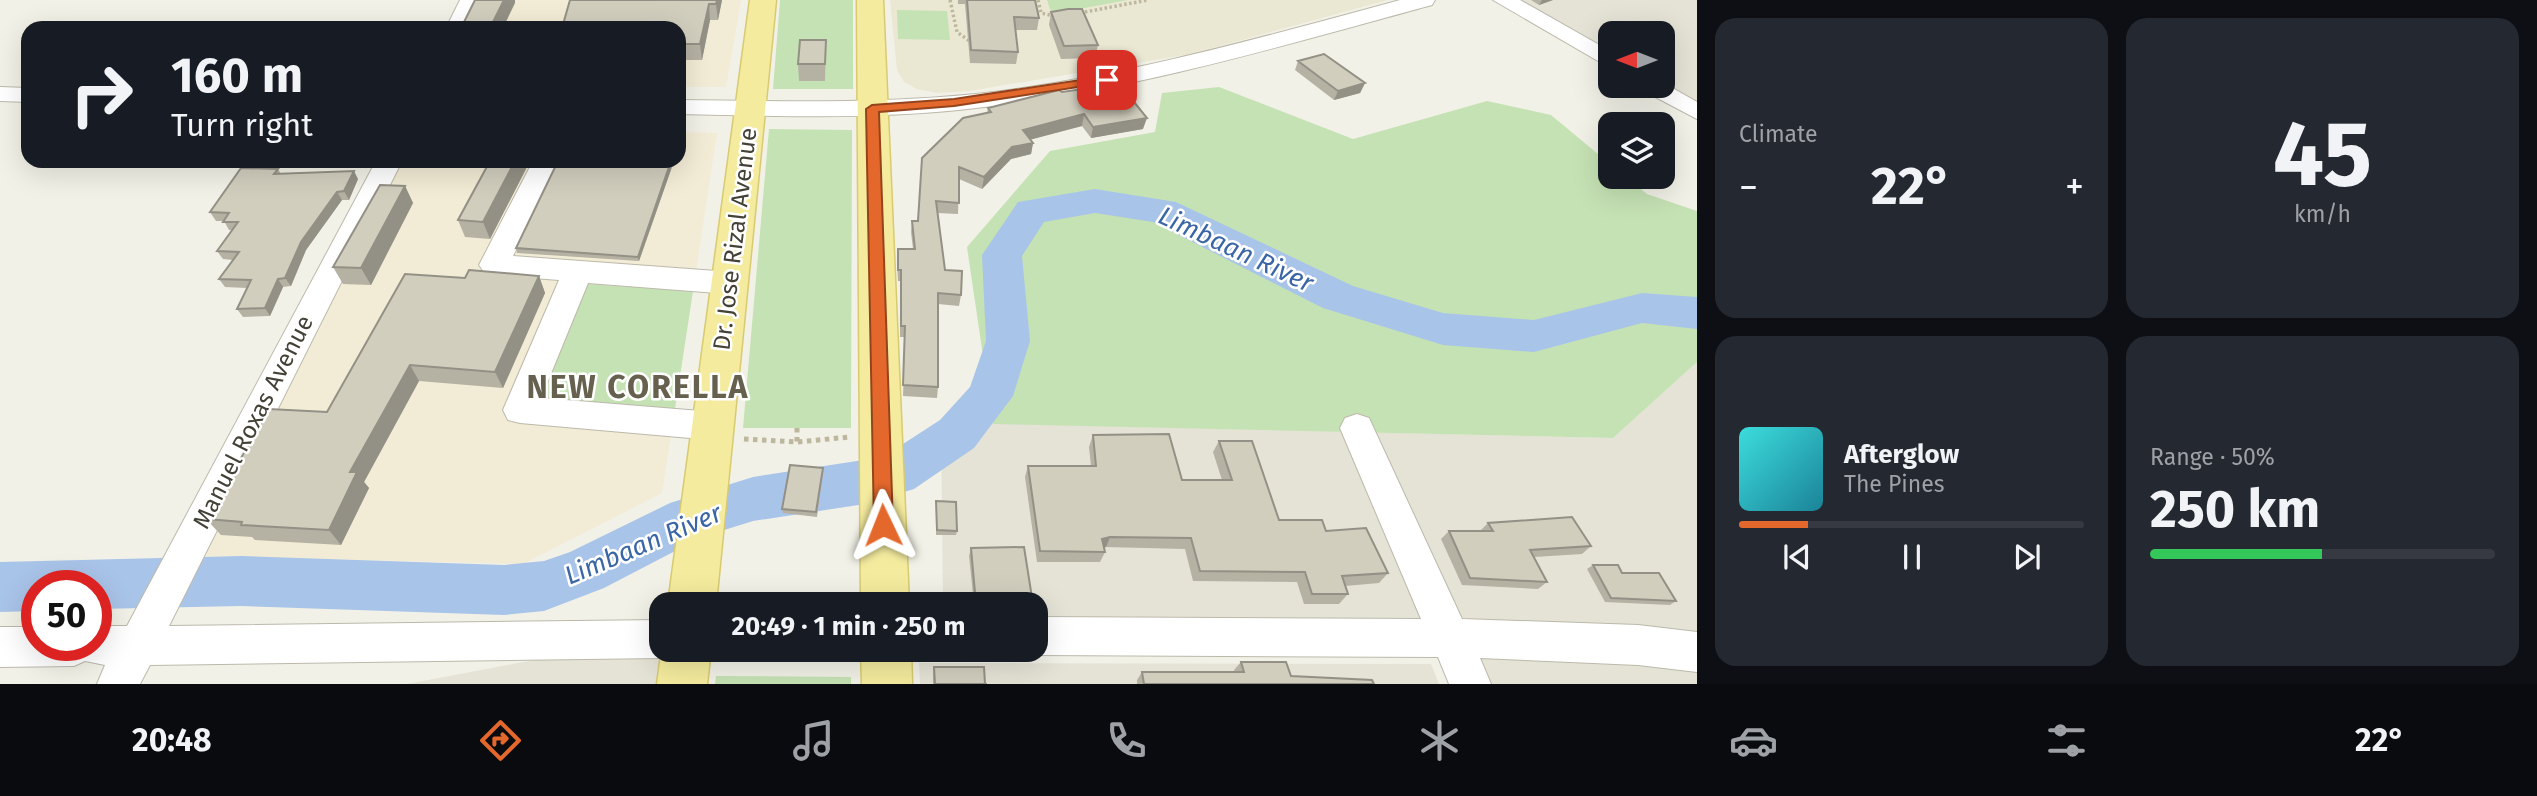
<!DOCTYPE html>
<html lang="en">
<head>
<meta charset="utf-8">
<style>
  body { margin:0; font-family:"Fira Sans",sans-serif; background:#242831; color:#f1f3f6; height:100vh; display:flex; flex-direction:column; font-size:26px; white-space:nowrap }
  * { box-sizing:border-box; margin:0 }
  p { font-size:23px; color:#9ea1a6 }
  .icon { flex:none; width:38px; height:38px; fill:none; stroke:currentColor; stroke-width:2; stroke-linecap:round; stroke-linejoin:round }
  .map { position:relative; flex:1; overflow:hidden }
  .drawer { display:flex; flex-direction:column; gap:18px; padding:18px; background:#0d0f14; width:840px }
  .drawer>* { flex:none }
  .hud { position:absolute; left:21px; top:21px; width:665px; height:147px; border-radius:21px; box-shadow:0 7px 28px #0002; background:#171b24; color:#f1f3f6; overflow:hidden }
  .needle { width:46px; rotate:270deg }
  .tools { position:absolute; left:1598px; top:21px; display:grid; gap:14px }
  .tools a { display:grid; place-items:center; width:77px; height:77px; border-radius:14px; background:#171b24; box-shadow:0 7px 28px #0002; font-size:35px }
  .speed { position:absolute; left:21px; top:570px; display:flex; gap:14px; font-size:35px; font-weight:700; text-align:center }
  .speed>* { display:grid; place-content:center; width:91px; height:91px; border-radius:50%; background:#171b24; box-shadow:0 7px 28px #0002; line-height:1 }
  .speed .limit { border:10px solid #d22; background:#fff; color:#111 }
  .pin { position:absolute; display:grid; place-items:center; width:60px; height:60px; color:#fff; margin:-30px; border-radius:14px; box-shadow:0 4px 10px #0006 }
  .me { position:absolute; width:77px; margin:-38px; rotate:358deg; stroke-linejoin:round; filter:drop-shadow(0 0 5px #0008) }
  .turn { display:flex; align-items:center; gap:24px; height:147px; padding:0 35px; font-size:32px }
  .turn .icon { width:91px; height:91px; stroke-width:2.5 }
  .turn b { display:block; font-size:49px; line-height:60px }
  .big { font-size:52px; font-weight:700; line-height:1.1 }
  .drawer .card { flex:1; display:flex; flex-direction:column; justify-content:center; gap:10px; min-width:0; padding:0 24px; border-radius:21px; background:#242831 }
  .drawer .dial { align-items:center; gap:0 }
  .dial b { font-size:91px; line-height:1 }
  .song { display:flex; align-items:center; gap:21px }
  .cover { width:84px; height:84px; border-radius:10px; background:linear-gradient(135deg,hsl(180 70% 55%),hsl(190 70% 35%)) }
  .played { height:7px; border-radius:4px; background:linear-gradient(90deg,#e4682c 20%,#363941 20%) }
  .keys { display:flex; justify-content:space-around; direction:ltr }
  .heat { display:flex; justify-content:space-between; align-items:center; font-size:38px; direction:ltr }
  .charge { height:10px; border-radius:5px; background:linear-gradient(90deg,#34c759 50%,#363941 0) }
  .drawer .tiles { flex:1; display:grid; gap:18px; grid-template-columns:repeat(2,1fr) }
  .trip { position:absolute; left:649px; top:592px; width:399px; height:70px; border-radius:21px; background:#171b24; box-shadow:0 7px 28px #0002; font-weight:700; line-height:70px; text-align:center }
  .dock { display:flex; height:112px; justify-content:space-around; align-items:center; background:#090b0e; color:#9ea1a6 }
  .dock .icon { width:49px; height:49px }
  .dock .current { color:#e4682c }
  .dock b { font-size:32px; color:#f1f3f6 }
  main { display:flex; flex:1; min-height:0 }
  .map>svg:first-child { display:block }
  .residential { fill:#e5e3d6 }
  .commercial { fill:#f2ebd5 }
  .education { fill:#eae7d3 }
  .green { fill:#c5e2b4 }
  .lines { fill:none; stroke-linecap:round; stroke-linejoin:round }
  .river { fill:#a9c4e9; fill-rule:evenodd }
  .minor-casing { stroke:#bcb9ab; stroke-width:2 }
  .major-casing { stroke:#d8ca70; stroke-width:3 }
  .path-far1 { stroke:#bdb79e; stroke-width:3.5; stroke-dasharray:2.5 2.5; stroke-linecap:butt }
  .path { stroke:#bdb79e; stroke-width:5; stroke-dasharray:4.5 4.5; stroke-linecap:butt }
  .minor { fill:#fff; fill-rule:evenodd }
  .major { fill:#f4eb9e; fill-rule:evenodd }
  .wall { fill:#b5b1a3 }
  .shaded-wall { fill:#939085 }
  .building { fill:#d2cebe; stroke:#939085; stroke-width:2 }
  .route { fill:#e4682c; stroke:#94441d; stroke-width:2 }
  .labels { text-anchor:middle; stroke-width:5; stroke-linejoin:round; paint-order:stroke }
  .street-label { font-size:24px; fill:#444137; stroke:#fff }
  .water-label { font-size:26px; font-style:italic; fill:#3b66a6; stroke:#fff }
  .district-label { font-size:32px; font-weight:bold; letter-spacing:2px; fill:#66614f; stroke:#fff }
</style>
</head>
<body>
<main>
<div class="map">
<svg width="1697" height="684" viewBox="0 0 1697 684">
  <rect width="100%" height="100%" fill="#f2f1e7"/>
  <path class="residential" d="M1507 0H1697V109L1656 86H1662V33H1610V59Z
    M1697 362V684H1474L1458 647 1036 642V604H943L941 422 1613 438Z
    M661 636 662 649 691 684H407Z
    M919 663 1431 664 1439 684H920Z"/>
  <path class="commercial" d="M485 0H741L726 87H679V28H471Z
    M679 132 717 133 662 493 523 564 205 556 403 161H679Z"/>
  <path class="education" d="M890 0H1388L1190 54 969 91 937 93 917 89 904 82 897 70Z"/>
  <path class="green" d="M780 0H853V89H773Z
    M1047 0H1128L1057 13 1051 12Z
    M897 10 947 11 950 40 898 39Z
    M1219 87 1353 139 1487 101 1551 115 1610 164V177H1626L1647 194 1697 211V362L1613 438 993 424 967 247 1050 151 1155 132 1162 93Z
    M769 129 852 130 851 428H743Z
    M585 284 693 291 675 409 541 398Z
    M716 676 851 677V684H715Z"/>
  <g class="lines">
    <path class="river" d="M1095 189 1176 202 1353 286 1443 313 1534 320 1642 293 1697 297V329L1642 323 1534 352 1443 345 1323 308 1153 222 1095 213 1044 222 1022 256 1030 341 1013 396 974 448 914 489 865 504 753 521 702 537 604 588 544 611 504 615 241 606 96 609V586H37V611L0 612V562L241 556 504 565 544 561 570 552 670 503 753 477 883 457 940 420 970 387 986 341 982 255 1018 202Z"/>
    <g class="minor-casing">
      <path id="minor" d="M460 0H482L468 28H446Z
        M1400 0H1435L1432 5C1282 46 1131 91 976 108 877 120 778 116 679 114V100C778 101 877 104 976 94 1120 78 1260 38 1400 0Z
        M1493 0H1520L1610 51V68Z
        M1662 82 1697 102V119L1644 91 1640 86H1662Z
        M0 87 28 88V102L0 101Z
        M376 161H402L169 626 662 620V649H678L676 653 662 658 150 665 140 684H97L105 665 85 661 74 666 0 667V627H37V646H96V626H127Z
        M533 161H559L513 256 730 272 741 275 745 283 741 291 730 294 588 283 541 398 713 412 725 416 730 426 725 436 713 440 520 423 508 420 503 410 559 280 494 275 484 272 479 265Z
        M1357 414 1369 418 1462 619 1638 625 1697 632V672L1638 665 1480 658 1491 684H1449L1438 657 1036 655 1022 650 1036 649V617L1421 619 1340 428 1345 418Z"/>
    </g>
    <g class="major-casing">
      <path id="major" d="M750 0H776L716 604H668Z
        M857 0H883L909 604H861Z
        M662 648 711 649 707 684H657Z
        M861 649H911L912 684H862Z"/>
    </g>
    <path class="path-far1" d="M950 0 957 32 971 42
      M1038 0 1041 13 1054 16
      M1080 13 1148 0"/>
    <path class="path" d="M797 428V442
      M744 439 797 442 850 437"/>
    <use href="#minor" class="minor"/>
    <use href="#major" class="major"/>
  </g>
  <path class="wall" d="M570 0H722L718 20H710L702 60H679V28Z
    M958 0H1035L1039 18 1037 30H1015L1018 52 1016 64 970 63 965 4H958Z
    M1531 0H1553L1539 5Z
    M1051 12 1098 45 1095 58 1061 59 1049 25Z
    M826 40 825 81H799L798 64Z
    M1298 61 1365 83 1360 93 1334 100 1295 70Z
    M1062 92 1111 96 1143 129 1091 138 1082 126 1030 139 1033 143 1031 154 1011 159 982 189 959 179 958 214 937 213 945 270 961 295 959 306 938 304V387L937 398 903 396 905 337H900V281H898L897 263 898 249H913L911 232 912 221H918L987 113 988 108Z
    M498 161H530L490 239 465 237 458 220Z
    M558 161H674L639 261 517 253 516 248Z
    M278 169 281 174 358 179 349 200H342L306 250 291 286 283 287 270 316 243 317 237 309 247 288 225 287 219 279 233 260 223 259 217 251 232 230H229L224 221H216L210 212Z
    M405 186 413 203 371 285 343 284 333 267Z
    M539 276 545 293 503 388 419 381 364 482 369 488 341 545 255 540 252 537 221 535 206 519 327 412 465 278Z
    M1093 435 1182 480H1222L1213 452 1219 441 1279 520 1326 531 1388 573 1379 583 1345 586 1348 594 1339 604H1304L1297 582 1193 581 1185 549 1106 547 1104 548 1105 552 1100 562H1037L1025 477 1028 466H1091L1089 447Z
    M823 472 817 517 783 513 782 509Z
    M936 501 957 531 956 535H936Z
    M1488 523 1591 546 1582 554 1534 557 1547 582 1538 589 1462 585 1441 539 1449 531H1480Z
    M971 548 1033 604H974L969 556Z
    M1593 565 1622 573 1676 601 1670 605 1605 602 1587 569Z
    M1241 662 1291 676 1374 684H1137V680L1142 672H1235L1234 670Z
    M934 667 985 684H987H933V675Z"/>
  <path class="shaded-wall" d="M504 0H515V3L503 28H490Z
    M717 0H722L718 20 716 4Z
    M1542 0H1553L1539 5Z
    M709 4 710 20 702 60 700 44Z
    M1365 83 1360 93 1334 100 1338 91Z
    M1084 114 1082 126 1022 142 1023 130Z
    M1147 118 1143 129 1091 138 1093 127Z
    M1033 143 1031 154 1011 159 982 189 984 177 1012 147Z
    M515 161H530L490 239 483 222Z
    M671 161H674L639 261 638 257Z
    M354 171 358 179 349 200 344 191Z
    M405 186 413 203 371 285 361 268Z
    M337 192 342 200 306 250 291 286 285 278 301 242Z
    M539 276 545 293 503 388 495 372Z
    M278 279 283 287 270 316 265 308Z
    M410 365 419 381 364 482 369 488 341 545 329 530 350 472Z
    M1110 537 1106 547 1098 549 1102 539Z"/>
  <path class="building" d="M475 0H504L490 28H461Z
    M570 0H717L716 4H709L700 44H679V28H562Z
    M967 0H1035L1039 18 1014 17 1018 52 971 50Z
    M1068 9H1082L1098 45 1064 46 1051 12Z
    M800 40H826L825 64H798Z
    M1324 54 1365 83 1338 91 1298 61Z
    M1104 86 1111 96 1126 92 1147 118 1093 127 1084 114 1023 130 1033 143 1012 147 984 177 959 167V203L936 201 945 270 962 271 961 295 938 293V387L903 385 905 326H901V270H898V249H915L912 221H918L922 158 963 118 991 112 988 108 1059 90 1062 92Z
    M490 161H515L483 222 458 220Z
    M558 161H671L638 257 516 248Z
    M241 168 278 169 274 174 354 171 344 191 337 192 301 242 285 278 278 279 265 308 237 309 251 280 219 279 239 252 217 251 238 222H223L229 213 210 212Z
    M380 185 405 186 361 268 333 267Z
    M469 270 539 276 495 372 410 365 350 472H357L329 530 241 525 242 522 206 519 269 409 327 412 405 274 465 278Z
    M1169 434 1182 480H1232L1219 441H1252L1279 520H1322L1326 531 1366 528 1388 573 1342 576 1348 594H1312L1305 572 1200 571 1191 538 1110 537 1102 539 1105 552 1040 551 1028 466H1096L1093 435Z
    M790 465 823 468 816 512 782 509Z
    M936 501 956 502 957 531 937 530Z
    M1572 517 1591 546 1530 550 1547 582 1470 578 1449 531H1493L1488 523Z
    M1024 547 1033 604H976L971 548Z
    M1593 565H1618L1622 573H1659L1676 601 1611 598Z
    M1241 662H1286L1291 676 1372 680 1374 684H1144L1142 672H1244Z
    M934 667H984L985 684H987H935Z"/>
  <path class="route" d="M1107 76 1111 77V82L954 106 879 112 893 525 890 530H877L874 525 866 109 872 105 954 99Z"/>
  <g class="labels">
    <g class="street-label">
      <text transform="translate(735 239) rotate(-83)" y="8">Dr. Jose Rizal Avenue</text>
      <text transform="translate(253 422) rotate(-63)" y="8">Manuel Roxas Avenue</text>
    </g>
    <g class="water-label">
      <text transform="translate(1236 249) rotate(25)" y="9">Limbaan River</text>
      <text transform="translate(643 544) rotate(-23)" y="9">Limbaan River</text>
    </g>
    <g class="district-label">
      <text x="638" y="398">NEW CORELLA</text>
    </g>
  </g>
</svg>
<div class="tools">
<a><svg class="needle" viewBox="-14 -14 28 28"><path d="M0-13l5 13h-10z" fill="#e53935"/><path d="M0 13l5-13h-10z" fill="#9ea1a6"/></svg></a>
<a><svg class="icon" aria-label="layers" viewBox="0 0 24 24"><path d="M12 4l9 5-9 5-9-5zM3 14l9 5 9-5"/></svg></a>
</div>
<div class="speed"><div class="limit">50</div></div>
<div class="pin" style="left:1107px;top:80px;background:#d93025"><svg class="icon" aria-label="arrive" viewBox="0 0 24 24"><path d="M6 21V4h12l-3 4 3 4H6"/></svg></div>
<svg class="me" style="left:883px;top:525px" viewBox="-20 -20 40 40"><path d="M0-17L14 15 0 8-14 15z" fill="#e4682c" stroke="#fff" stroke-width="4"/></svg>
<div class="trip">20:49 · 1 min · 250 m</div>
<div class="hud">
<div class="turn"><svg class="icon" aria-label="right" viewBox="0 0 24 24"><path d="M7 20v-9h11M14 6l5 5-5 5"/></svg><div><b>160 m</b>Turn right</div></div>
</div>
</div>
<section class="drawer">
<div class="tiles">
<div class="card"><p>Climate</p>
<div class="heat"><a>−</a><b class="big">22°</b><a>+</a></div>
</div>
<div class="card dial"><b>45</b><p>km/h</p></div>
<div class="card">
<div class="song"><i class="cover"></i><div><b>Afterglow</b><p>The Pines</p></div></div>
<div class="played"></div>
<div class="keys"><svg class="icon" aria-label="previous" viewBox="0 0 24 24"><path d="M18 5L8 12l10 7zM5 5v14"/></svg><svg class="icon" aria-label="pause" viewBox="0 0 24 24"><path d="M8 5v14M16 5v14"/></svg><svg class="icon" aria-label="next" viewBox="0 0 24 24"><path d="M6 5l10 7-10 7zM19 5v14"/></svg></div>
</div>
<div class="card"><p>Range · 50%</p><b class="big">250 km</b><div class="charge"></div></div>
</div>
</section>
</main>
<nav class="dock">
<b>20:48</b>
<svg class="icon current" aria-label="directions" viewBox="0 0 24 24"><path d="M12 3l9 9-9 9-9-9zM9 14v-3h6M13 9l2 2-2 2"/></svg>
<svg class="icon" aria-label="music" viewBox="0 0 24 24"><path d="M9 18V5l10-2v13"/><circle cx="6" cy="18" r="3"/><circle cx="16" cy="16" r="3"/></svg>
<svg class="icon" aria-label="phone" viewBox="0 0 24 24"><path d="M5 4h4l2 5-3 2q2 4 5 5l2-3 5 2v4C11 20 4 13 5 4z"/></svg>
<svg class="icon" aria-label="climate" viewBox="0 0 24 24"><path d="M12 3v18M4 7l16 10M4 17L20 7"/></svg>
<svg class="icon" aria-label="car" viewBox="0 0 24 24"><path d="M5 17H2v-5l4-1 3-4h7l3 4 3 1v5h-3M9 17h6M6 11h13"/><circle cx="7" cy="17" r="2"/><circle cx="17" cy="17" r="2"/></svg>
<svg class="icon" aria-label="filters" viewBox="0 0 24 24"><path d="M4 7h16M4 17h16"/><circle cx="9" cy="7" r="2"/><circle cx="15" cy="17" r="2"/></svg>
<b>22°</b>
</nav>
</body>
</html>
